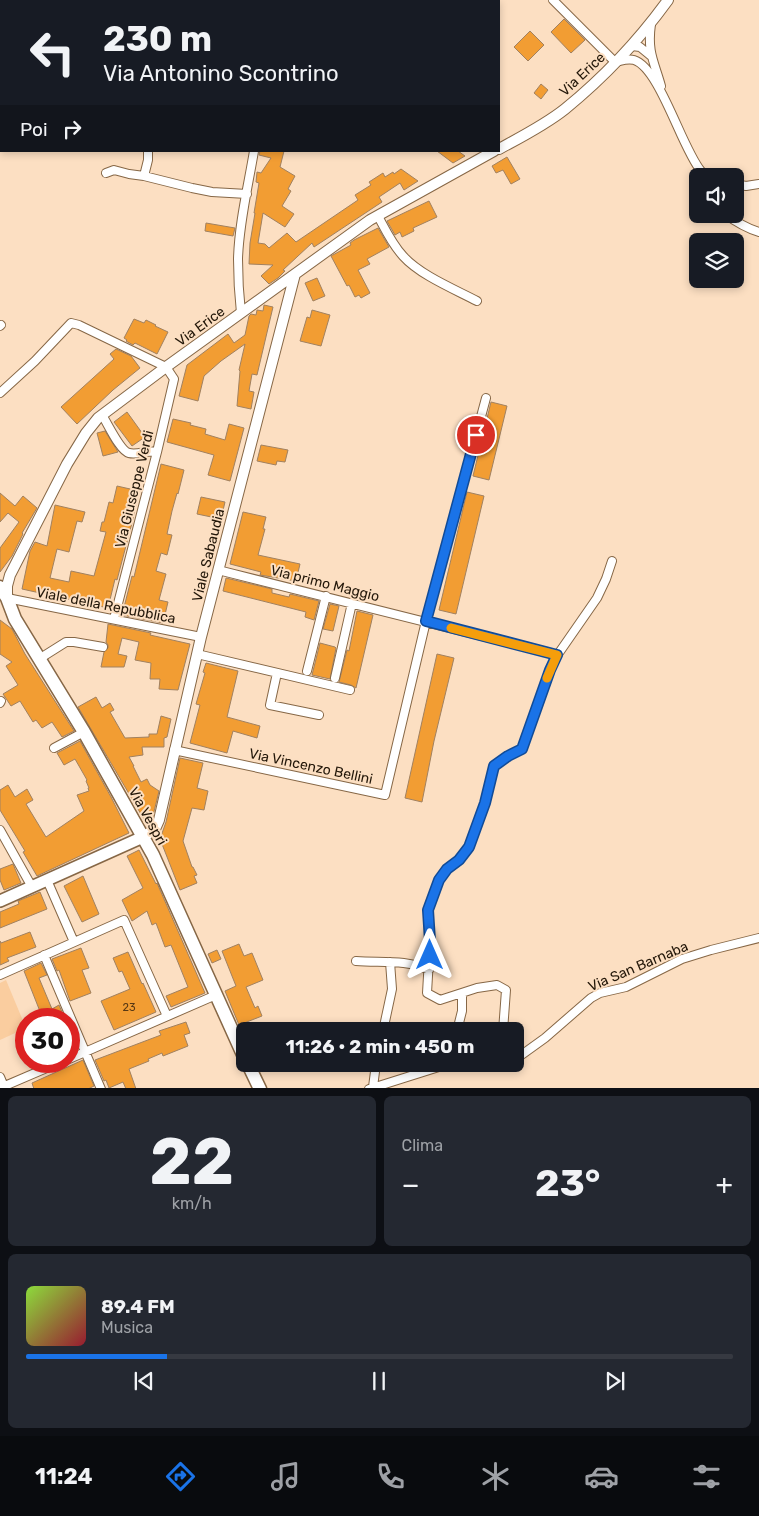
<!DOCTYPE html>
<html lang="it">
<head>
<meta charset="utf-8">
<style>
  body { margin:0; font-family:Rubik,sans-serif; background:#242831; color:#f1f3f6; height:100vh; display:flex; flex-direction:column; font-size:19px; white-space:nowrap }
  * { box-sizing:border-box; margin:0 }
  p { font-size:16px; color:#9ea1a6 }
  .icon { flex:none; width:28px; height:28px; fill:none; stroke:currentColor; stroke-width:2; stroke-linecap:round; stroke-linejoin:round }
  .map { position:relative; height:1088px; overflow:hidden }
  .panel { display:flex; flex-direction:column; gap:8px; padding:8px; background:#0d0f14; flex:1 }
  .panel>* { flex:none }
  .hud { position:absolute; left:0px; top:0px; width:500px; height:152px; box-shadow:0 2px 8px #0003; background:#171b24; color:#f1f3f6; overflow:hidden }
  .tools { position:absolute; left:689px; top:168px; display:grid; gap:10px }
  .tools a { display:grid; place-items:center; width:55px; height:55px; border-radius:8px; background:#171b24; box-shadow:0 2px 8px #0003; font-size:25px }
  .speed { position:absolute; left:15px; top:1008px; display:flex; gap:10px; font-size:25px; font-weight:700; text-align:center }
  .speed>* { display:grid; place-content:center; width:65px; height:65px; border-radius:50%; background:#171b24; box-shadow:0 2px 8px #0003; line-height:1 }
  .speed .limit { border:8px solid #d22; background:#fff; color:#111 }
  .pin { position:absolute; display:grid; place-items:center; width:42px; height:42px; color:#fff; margin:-21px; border:2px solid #fff; border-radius:50%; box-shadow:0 1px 5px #0007 }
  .me { position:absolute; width:55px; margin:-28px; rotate:0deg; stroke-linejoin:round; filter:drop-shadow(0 0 4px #0008) }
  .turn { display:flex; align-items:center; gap:18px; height:105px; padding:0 20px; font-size:22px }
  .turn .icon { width:65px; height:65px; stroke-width:2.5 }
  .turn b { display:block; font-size:35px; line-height:42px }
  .then { display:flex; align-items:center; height:48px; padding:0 20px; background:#0003; gap:10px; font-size:19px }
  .big { font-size:38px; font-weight:700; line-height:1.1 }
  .panel .tile { flex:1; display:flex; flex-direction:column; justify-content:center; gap:8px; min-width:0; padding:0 18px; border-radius:8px; background:#242831 }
  .panel .dial { align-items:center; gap:0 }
  .dial b { font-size:65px; line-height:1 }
  .song { display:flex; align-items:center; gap:15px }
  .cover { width:60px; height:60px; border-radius:8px; background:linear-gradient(135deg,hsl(90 70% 55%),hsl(350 70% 35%)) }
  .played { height:5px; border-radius:2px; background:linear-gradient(90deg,#1a73e8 20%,#363941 20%) }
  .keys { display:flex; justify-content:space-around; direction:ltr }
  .heat { display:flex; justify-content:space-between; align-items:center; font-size:28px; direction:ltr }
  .panel .tiles { flex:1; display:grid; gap:8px; grid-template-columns:1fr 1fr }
  .tile:last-child { grid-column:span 2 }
  .trip { position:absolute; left:236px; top:1022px; width:288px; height:50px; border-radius:8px; background:#171b24; box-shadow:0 2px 8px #0003; font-weight:700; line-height:50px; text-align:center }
  .tabs { display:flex; height:80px; justify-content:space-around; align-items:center; background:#090b0e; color:#9ea1a6 }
  .tabs .icon { width:35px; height:35px }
  .tabs .selected { color:#1a73e8 }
  .tabs b { font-size:22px; color:#f1f3f6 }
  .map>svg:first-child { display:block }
  .green { fill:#facd9f }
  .building { fill:#f29d33; stroke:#a18160 }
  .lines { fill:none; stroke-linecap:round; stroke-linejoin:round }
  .minor-casing { stroke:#866746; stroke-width:10 }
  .tertiary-casing { stroke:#866746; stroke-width:12 }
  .secondary-casing { stroke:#866746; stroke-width:14 }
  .primary-casing { stroke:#866746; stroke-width:15 }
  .path { stroke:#9c8770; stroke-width:2; stroke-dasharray:2.5 4; stroke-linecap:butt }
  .minor { stroke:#fff; stroke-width:8 }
  .tertiary { stroke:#fff; stroke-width:10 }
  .secondary { stroke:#fff; stroke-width:11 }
  .primary { stroke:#fff; stroke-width:12 }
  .route-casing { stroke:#114b97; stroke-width:12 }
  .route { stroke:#1a73e8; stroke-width:9 }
  .slow { stroke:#f59e0b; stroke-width:9 }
  .labels { text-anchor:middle; stroke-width:4; stroke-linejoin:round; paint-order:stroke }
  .number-label { font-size:11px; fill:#573814 }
  .street-label { font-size:14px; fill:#231709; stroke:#fcdfc2 }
</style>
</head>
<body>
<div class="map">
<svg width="759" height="1089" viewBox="0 0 759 1089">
  <rect width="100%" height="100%" fill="#fcdfc2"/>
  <path class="green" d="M6 980 26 1028 0 1040V983Z"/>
  <path class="building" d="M564 19 585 40 571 53 551 32Z
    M530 31 544 45 528 61 514 47Z
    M541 84 548 90 541 99 534 93Z
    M260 151H284L280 167 295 176 288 189 291 191 282 206 294 214 285 227 263 213 258 243 265 244 269 248 287 233 296 242 358 200 355 195 371 185 369 182 383 173 385 177 393 172 394 174 401 169 418 181 404 190 400 183 379 197 382 202 314 247 312 243 283 270 285 271 278 278 269 284 261 276 273 265 249 264 250 243 255 213H254L259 183 256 182 257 172 261 173 271 158 259 155Z
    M437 151H458L465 156 453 163Z
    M507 157 520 179 511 184 503 170 496 173 492 166Z
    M429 201 437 217 413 228 414 231 402 237 400 232 395 235 387 221Z
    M206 223 235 228 233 236 205 231Z
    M378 228 389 247 367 259 370 264 358 270 370 293 361 298 359 295 355 297 349 285 347 286 331 256 351 245 350 243 354 240Z
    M317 278 325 296 313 301 305 283Z
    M264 305 273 307 257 375 252 374 249 391 254 392 251 409 237 406 240 371 239 370 245 344 221 361 204 376 198 401 179 396 187 365 228 334 234 343 245 335 249 316 251 314 256 315 257 310 263 311Z
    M312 310 330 315 321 346 300 341 307 317 310 318Z
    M134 319 144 323 146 320 156 325 155 326 168 332 157 354 135 343 133 345 126 341 127 340 124 338Z
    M116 349 131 356 140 368 113 390 77 424 61 407 114 359 110 354Z
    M491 402 507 406 489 480 473 476Z
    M127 412 145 437 132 446 114 422Z
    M173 419 191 423 190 425 206 429 205 434 225 440 229 424 244 428 230 481 208 475 214 455 167 442Z
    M105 431 118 452 103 456 97 433Z
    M261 445 288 450 285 462 277 461 276 465 257 461Z
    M161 464 184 470 178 494 177 493 172 511 167 534 172 535 167 555 161 553 156 571 166 574 159 600 168 602 163 623 122 615 132 576 134 577Z
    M117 486 139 491 132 523 117 580 115 579 108 608 22 589 30 551 35 542 47 546 55 505 85 512 82 522 77 521 69 552 57 549 50 578 69 582 71 571 94 576 106 532 100 531 102 522H104L109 502 113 503Z
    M467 492 484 496 456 614 439 610Z
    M0 493 15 506 23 496 37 508 22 533 23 534 12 556 0 572V548L19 522 8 513 0 522Z
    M201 497 225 502 221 519 197 514Z
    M243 512 266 517 263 529H265L258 555 300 564 296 581 260 575 261 572 230 564Z
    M226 578 272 589V593L289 597 290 594 319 601 314 620 305 617 306 612 223 591Z
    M330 604 339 606 333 631 323 629Z
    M357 611 373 615 356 688 351 685 339 682 347 650 349 651Z
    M0 620 12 629 25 654 74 731 62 737 52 722 42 728 36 720 33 722 20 701 11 706 3 694 18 685 6 666 12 662 0 654Z
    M108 624 151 633 150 635 190 644 178 690 159 689 160 679H150L151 663 135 660 139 642 122 638 118 654 127 656 124 667H101L104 652 108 648V645L106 642Z
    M320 643 335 647 336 648 330 679 312 675Z
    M437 654 454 658 434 741 422 802 405 798Z
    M206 663 238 671 227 717 260 726 257 738 233 731 227 753 190 743 200 705 196 704 205 673 203 672Z
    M96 697 102 708 110 703 114 710 110 712 125 738 149 737V734H157L161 716 171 719 167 737 164 738V747H142L143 755 129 757 134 766H133L141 782 147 779 150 785 159 791 152 820 145 821 78 707Z
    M80 741 111 797 129 833 37 876 23 852 25 851 0 810V790L8 785 15 797 27 789 33 800 26 804 46 837 84 811 77 795 89 791 88 788H89L86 781 87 780 75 759 64 765 57 753Z
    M180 758 203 763 197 788 208 791 204 810 192 808 183 841 192 867H193L197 875 194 876 197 883 180 890 160 839 166 822Z
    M139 850 156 884 157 883 205 993 171 1007 166 996 188 987 171 945 165 947 156 923 152 925 147 911 132 921 122 900 143 888 127 856Z
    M13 864 21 883 4 890 0 880V869Z
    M83 876 99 914 82 922 64 886Z
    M40 892 47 909 0 928V912L19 904 18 901Z
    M30 932 36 947 7 958 9 961 0 965V941L1 943Z
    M239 944 244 956 252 953 263 980 246 987 255 1008 258 1006 262 1016 239 1025 225 991 236 986 222 951Z
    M81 948 89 968 82 970 91 993 70 1001 59 970 57 971 52 959Z
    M217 950 221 959 212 963 208 954Z
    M128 952 142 984 143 983 156 1012 114 1030 101 1001 130 989 122 971 119 972 113 958Z
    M41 963 47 975 39 978 52 1009 59 1005 65 1019H43L24 971Z
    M186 1022 190 1033 184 1035 188 1046 163 1056 162 1053 148 1059 149 1061 129 1069 136 1089H126L123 1082 109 1088 106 1080 104 1081 95 1060 161 1035 159 1031Z
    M83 1060 94 1086 88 1089H34L32 1083Z"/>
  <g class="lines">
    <g class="minor-casing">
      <path id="minor" d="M553 0 615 62C621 61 627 58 634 60 660 68 682 149 701 171 704 174 708 175 711 176
        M298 1V0
        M651 24C647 52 654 61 661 86
        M632 46 640 47 651 56
        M106 173 114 170 129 174 144 176 192 188 212 192 247 194
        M144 176 148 160V151
        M735 184 746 186 759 184
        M725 214C736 222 746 228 759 232
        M378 216C385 229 392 244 403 256 420 275 454 289 477 301
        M241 313C239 295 238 277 238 259 239 223 248 187 254 151
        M0 326 1 325
        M0 393 35 361 71 323 79 325 166 367 174 379 157 452 114 619
        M102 415C108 424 120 451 129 453 138 455 148 450 157 452
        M218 570 557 655
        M7 598 201 637
        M197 654 350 690
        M39 659 66 642H74L103 647
        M307 671 326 596
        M277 673 270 705 319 715
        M335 678 352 603
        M0 703 1 701
        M54 748 84 732
        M174 750 385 795 426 621 486 398
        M0 830 32 887
        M47 880 74 942
        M44 955 101 1089
        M356 961C381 963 406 959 429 970
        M0 975 124 920 167 1016
        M383 1031 392 989 390 962
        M457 1031 462 1011V993
        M503 1031 506 990 497 985 477 988 440 1000 427 993 430 941 428 910 439 880 447 869 459 860 469 847 485 803 494 766 508 756 522 749 554 660 597 598 606 579 612 561
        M515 1058 520 1056 545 1038 591 998 600 993 626 987 682 959 711 950 759 938
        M69 1059 216 995
        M0 1077 5 1089
        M373 1087 376 1064
        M0 1088 63 1061
        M369 1089 442 1066 461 1064"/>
    </g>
    <g class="tertiary-casing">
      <path id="tertiary" d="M499 149C521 137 545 125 565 109 603 78 639 40 668 0
        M7 598V586L10 575 67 464 86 433 98 418 166 367 370 220 494 151
        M143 837 155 829 159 820 201 637 295 274"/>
    </g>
    <g class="secondary-casing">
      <path id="secondary" d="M0 901 143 837"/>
    </g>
    <g class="primary-casing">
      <path id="primary" d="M0 587 7 598 15 619 84 732 153 855 245 1059
        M248 1064 260 1089"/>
    </g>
    <path class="path" d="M252 0 256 1
      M116 1V0"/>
    <use href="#minor" class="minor"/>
    <use href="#tertiary" class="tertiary"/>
    <use href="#secondary" class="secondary"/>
    <use href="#primary" class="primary"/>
  </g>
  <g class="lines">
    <g class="route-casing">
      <path id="route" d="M430 955V941L428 910 439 880 447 869 459 860 469 847 485 803 494 766 508 756 522 749 550 670 557 655 426 621 476 435"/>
    </g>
    <use href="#route" class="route"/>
    <path class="slow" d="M451 628 557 655 547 678"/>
  </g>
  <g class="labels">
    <g class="number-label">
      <text x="129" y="1011">23</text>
    </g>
    <g class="street-label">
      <text transform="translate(582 74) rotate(-43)" y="5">Via Erice</text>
      <text transform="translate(200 326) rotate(-36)" y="5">Via Erice</text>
      <text transform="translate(134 489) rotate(-76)" y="5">Via Giuseppe Verdi</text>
      <text transform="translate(208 555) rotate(-76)" y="5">Viale Sabaudia</text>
      <text transform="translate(325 583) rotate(14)" y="5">Via primo Maggio</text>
      <text transform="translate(106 605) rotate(11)" y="5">Viale della Repubblica</text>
      <text transform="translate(311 766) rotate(12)" y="5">Via Vincenzo Bellini</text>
      <text transform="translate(148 816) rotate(61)" y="5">Via Vespri</text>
      <text transform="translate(638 966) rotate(-23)" y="5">Via San Barnaba</text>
    </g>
  </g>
</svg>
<div class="tools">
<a><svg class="icon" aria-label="sound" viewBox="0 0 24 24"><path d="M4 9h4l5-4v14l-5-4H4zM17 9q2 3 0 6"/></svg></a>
<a><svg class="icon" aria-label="layers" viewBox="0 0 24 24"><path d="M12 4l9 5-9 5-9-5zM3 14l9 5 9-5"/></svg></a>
</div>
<div class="speed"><div class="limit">30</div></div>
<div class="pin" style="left:476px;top:435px;background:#d93025"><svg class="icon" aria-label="arrive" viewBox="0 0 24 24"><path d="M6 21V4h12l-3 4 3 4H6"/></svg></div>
<svg class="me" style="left:430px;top:955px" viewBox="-20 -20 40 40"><path d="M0-17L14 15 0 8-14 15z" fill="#1a73e8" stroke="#fff" stroke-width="4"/></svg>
<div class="trip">11:26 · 2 min · 450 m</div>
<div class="hud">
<div class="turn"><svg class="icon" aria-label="left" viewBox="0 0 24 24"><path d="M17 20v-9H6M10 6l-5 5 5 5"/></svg><div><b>230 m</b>Via Antonino Scontrino</div></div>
<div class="then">Poi<svg class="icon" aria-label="right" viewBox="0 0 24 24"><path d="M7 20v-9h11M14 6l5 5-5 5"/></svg></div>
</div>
</div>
<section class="panel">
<div class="tiles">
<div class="tile dial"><b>22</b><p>km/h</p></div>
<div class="tile"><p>Clima</p>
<div class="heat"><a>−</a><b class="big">23°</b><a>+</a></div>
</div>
<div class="tile">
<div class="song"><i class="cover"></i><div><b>89.4 FM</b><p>Musica</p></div></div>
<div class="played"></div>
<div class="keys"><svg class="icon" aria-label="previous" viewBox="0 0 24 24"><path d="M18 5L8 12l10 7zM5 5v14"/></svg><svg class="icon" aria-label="pause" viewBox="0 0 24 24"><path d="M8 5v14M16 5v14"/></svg><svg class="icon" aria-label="next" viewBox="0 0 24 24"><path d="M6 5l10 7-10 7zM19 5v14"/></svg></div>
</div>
</div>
</section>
<nav class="tabs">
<b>11:24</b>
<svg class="icon selected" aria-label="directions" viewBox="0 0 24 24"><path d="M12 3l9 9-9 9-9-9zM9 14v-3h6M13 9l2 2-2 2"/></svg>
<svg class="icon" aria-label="music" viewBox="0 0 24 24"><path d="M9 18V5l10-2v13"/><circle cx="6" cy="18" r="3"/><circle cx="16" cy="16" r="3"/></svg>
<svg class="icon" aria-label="phone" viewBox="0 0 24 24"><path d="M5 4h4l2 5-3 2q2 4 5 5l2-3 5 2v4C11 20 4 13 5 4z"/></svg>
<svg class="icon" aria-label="climate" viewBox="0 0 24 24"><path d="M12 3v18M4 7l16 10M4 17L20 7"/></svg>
<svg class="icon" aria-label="car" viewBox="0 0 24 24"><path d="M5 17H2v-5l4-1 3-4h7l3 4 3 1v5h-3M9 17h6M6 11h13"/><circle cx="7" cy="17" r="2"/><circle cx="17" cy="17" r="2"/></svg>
<svg class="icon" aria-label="filters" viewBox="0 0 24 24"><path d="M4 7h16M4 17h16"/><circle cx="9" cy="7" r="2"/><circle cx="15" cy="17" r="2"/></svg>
</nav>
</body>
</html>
